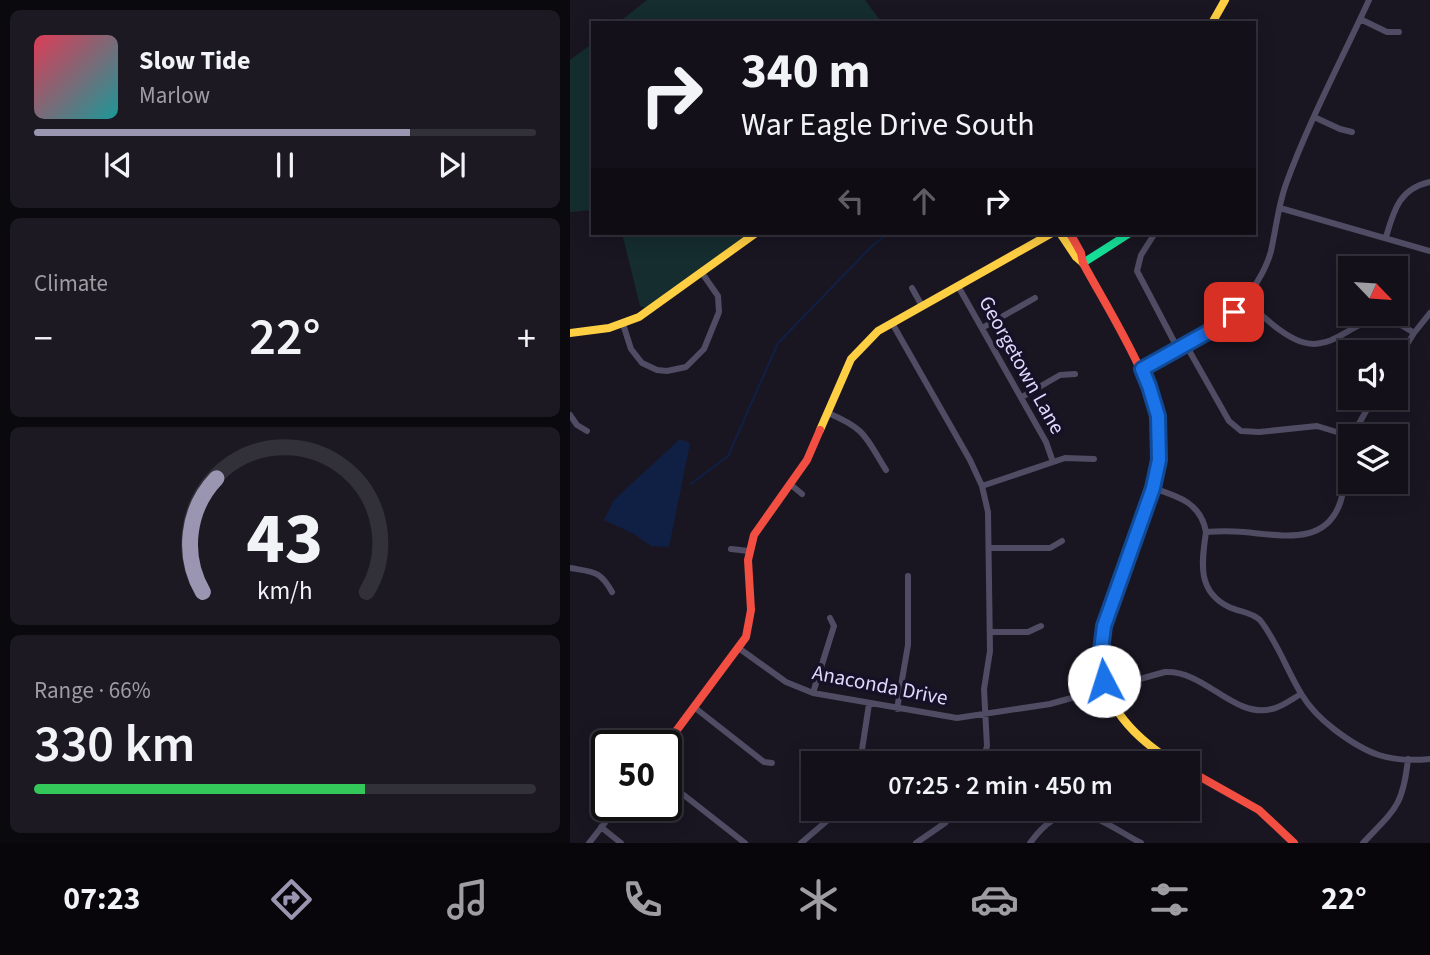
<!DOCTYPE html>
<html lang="en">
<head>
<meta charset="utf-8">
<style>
  body { margin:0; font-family:"Source Sans 3",sans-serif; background:#1c1923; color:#f1f3f6; height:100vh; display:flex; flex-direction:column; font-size:26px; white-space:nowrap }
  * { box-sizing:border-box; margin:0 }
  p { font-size:23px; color:#9d9da2 }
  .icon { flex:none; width:38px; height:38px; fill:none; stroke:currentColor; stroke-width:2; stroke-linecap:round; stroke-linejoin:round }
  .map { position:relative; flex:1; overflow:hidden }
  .drawer { display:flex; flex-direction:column; gap:10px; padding:10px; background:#0a090e; width:570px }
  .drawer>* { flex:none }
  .hud { position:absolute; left:21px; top:21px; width:665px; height:214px; border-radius:0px; box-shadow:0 4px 18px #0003,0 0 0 2px #323039; background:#13101a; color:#f1f3f6; overflow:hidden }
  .needle { width:46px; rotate:115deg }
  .controls { position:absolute; left:768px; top:256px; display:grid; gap:14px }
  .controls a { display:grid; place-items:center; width:70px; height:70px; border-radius:0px; background:#13101a; box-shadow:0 4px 18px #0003,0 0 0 2px #323039; font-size:35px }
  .speed { position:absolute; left:21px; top:730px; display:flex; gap:14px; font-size:35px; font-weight:700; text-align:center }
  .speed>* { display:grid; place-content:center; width:91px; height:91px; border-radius:50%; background:#13101a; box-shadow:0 4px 18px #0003,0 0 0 2px #323039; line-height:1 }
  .speed .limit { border:4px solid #111; border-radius:10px; background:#fff; color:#111 }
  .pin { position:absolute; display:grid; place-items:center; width:60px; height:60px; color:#fff; margin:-30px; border-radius:14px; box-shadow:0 4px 10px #0006 }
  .me { position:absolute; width:77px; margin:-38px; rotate:355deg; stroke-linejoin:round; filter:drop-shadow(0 0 5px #0008) }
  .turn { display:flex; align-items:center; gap:24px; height:147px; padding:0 35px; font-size:32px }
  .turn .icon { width:91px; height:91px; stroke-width:2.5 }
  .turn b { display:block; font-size:49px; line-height:60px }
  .lanes { display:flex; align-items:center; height:66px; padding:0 35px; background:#0003; justify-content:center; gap:35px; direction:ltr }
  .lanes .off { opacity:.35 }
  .big { font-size:52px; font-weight:600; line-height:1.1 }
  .drawer .tile { flex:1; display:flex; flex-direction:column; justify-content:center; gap:10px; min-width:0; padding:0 24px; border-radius:10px; background:#1c1923 }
  .drawer .dial { align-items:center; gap:0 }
  .dial svg { height:182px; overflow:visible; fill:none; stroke:#323039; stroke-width:7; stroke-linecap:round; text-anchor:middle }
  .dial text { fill:#f1f3f6; stroke:none }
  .song { display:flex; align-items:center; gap:21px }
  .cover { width:84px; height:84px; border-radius:10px; background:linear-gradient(135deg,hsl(350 70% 55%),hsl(180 70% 35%)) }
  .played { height:7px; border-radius:4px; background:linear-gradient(90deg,#9a95b0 75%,#323039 75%) }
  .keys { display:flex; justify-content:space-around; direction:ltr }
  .heat { display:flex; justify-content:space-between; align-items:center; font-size:38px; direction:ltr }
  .charge { height:10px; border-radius:5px; background:linear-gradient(90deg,#34c759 66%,#323039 0) }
  .trip { position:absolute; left:231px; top:751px; width:399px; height:70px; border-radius:0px; background:#13101a; box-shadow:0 4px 18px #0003,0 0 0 2px #323039; font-weight:600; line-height:70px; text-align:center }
  .tab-bar { display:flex; height:112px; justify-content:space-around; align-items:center; background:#08060a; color:#9d9da2 }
  .tab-bar .icon { width:49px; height:49px }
  .tab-bar .on { color:#9a95b0 }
  .tab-bar b { font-size:32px; color:#f1f3f6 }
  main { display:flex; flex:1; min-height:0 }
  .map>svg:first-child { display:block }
  .green { fill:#152d2f }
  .water { fill:#102045 }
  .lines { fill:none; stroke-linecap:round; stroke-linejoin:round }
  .stream { stroke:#102045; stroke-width:2 }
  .street { stroke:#4f4c63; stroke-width:6 }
  .fast { stroke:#16e098; stroke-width:8 }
  .slow { stroke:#ffcf43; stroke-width:8 }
  .jam { stroke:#f24e42; stroke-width:8 }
  .route-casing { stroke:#114b97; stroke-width:18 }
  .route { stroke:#1a73e8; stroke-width:12 }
  .labels { text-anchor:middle; stroke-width:7; stroke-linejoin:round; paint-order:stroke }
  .street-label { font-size:21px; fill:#dfd9fd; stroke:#161127 }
</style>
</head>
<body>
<main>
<section class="drawer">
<div class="tile">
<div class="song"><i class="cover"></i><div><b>Slow Tide</b><p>Marlow</p></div></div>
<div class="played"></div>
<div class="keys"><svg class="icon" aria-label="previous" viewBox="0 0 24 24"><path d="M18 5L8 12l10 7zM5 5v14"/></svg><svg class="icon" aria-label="pause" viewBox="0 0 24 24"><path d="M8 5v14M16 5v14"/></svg><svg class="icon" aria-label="next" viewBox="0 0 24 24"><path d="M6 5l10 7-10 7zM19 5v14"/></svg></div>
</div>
<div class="tile"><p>Climate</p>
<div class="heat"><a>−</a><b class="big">22°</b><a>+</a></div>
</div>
<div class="tile dial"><svg viewBox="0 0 100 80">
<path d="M14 69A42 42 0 1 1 86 69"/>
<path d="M14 69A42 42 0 0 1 20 19" stroke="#9a95b0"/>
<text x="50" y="56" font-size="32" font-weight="700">43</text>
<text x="50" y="72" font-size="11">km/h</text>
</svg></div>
<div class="tile"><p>Range · 66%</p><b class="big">330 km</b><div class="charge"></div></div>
</section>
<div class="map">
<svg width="860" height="843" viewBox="0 0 860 843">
  <rect width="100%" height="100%" fill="#191622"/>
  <path class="green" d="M77 0H295L312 23H48Z
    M23 43V210L0 212V60Z
    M52 233H187L82 310 70 306Z"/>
  <path class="water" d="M110 439 120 443 99 547 81 546 64 534 34 520 44 500Z"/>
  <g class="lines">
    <path class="stream" d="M337 233 358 235 368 233
      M121 484 158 456 208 343 302 246 316 235 326 233"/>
    <path class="street" d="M790 19 817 32H829
      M744 117 770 129 782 132
      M710 208 860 251
      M202 233 203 234
      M585 233 571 255 567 271 608 349
      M816 237C824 210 829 189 860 182
      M388 286 476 442 483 462
      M342 288 352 306
      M674 300C691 314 711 335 732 342 766 353 786 313 819 320 828 322 836 328 844 333
      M322 323 400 460 412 486 418 512 420 651 414 689 417 746 412 763
      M53 324 61 349 72 363 87 370 97 371 116 367 134 349 149 312 148 296 132 273
      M412 328 465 298
      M616 345 659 421 671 431 689 432 747 426 780 436
      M826 362 844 333 860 313
      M572 370C602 353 642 337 666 310 681 293 695 274 701 251 706 229 708 206 716 184 739 121 771 61 799 0
      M452 397 490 375 505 374
      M258 413C296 429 295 436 316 470
      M0 415 7 425 17 431
      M782 436 804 397
      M780 441C775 460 777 481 771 500 757 547 710 535 674 532 661 531 649 531 636 532 632 561 626 591 659 607 670 612 681 612 690 620 708 643 717 671 732 695 741 710 752 720 765 730 797 754 818 763 860 759
      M220 484 232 494
      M412 486 495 458 524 459
      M583 488C608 496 631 503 636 532
      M420 548H480L492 541
      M161 549 179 551
      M0 568C23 572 30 570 42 592
      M420 632H458L471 626
      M170 649 216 682 243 693 387 718 480 704 595 672C635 670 664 719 702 709 712 707 722 699 731 694
      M243 693 264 626 260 618
      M124 707 194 762 202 763
      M327 709 338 645V576
      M290 763 299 704
      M96 781 175 843
      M31 827 51 843
      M19 843 49 805
      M231 843 272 808
      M346 843 375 823 388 808
      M460 843C498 790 526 819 571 843
      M793 843C824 810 833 807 838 759"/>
    <path class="fast" d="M513 263 560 233"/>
    <path class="slow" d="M642 23 655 0
      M490 233 506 257 513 263
      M0 333 39 328 69 317 186 233
      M250 430 281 359 308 331 482 233
      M551 578C545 594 539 609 534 625 518 688 554 732 605 763"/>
    <path class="jam" d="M500 233 511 253 513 263C538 310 596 398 591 450 586 494 565 537 551 578
      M95 746 176 637 181 610 178 560 184 535 237 460 250 430
      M618 770 689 810 724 843"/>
  </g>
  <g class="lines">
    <g class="route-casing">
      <path id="route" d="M534 681 531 650 534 626 583 488 589 460 588 416 579 386 572 369 638 332 664 312"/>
    </g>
    <use href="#route" class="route"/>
  </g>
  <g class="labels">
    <g class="street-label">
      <text transform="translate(452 365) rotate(61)" y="7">Georgetown Lane</text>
      <text transform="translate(310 685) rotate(11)" y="7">Anaconda Drive</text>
    </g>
  </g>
</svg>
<div class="controls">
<a><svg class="needle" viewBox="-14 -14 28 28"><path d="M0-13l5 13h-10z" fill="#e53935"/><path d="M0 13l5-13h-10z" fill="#9d9da2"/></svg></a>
<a><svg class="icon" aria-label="sound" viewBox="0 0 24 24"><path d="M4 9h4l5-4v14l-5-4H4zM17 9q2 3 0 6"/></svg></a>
<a><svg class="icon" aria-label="layers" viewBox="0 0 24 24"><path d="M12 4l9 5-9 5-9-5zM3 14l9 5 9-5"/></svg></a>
</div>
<div class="speed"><div class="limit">50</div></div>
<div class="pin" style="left:664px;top:312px;background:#d93025"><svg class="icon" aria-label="arrive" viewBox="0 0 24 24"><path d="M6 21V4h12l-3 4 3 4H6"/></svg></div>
<svg class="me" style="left:534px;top:681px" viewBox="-20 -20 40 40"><circle r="19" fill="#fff"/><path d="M0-13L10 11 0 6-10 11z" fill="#1a73e8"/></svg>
<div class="trip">07:25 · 2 min · 450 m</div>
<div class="hud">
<div class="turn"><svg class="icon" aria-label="right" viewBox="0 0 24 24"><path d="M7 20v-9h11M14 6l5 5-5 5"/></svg><div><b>340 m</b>War Eagle Drive South</div></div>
<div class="lanes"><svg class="icon off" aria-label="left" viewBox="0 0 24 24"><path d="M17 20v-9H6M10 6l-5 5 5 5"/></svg><svg class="icon off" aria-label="ahead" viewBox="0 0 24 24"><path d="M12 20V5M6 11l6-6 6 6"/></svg><svg class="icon" aria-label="right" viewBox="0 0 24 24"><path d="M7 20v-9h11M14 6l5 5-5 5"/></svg></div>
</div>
</div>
</main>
<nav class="tab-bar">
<b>07:23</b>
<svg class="icon on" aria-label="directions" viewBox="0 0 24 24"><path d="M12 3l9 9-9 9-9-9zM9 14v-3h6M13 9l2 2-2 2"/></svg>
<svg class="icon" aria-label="music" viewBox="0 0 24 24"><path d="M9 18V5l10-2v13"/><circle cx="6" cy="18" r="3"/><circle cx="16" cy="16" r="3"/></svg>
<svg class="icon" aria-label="phone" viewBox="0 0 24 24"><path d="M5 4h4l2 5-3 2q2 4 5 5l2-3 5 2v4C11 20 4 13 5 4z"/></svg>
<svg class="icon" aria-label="climate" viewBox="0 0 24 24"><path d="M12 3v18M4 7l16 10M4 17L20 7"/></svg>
<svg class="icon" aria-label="car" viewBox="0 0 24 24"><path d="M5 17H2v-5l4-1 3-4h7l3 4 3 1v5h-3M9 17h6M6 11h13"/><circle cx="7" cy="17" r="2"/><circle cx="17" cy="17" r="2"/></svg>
<svg class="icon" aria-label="filters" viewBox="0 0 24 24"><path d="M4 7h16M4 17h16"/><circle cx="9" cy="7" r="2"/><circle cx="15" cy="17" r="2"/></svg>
<b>22°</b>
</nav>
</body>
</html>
